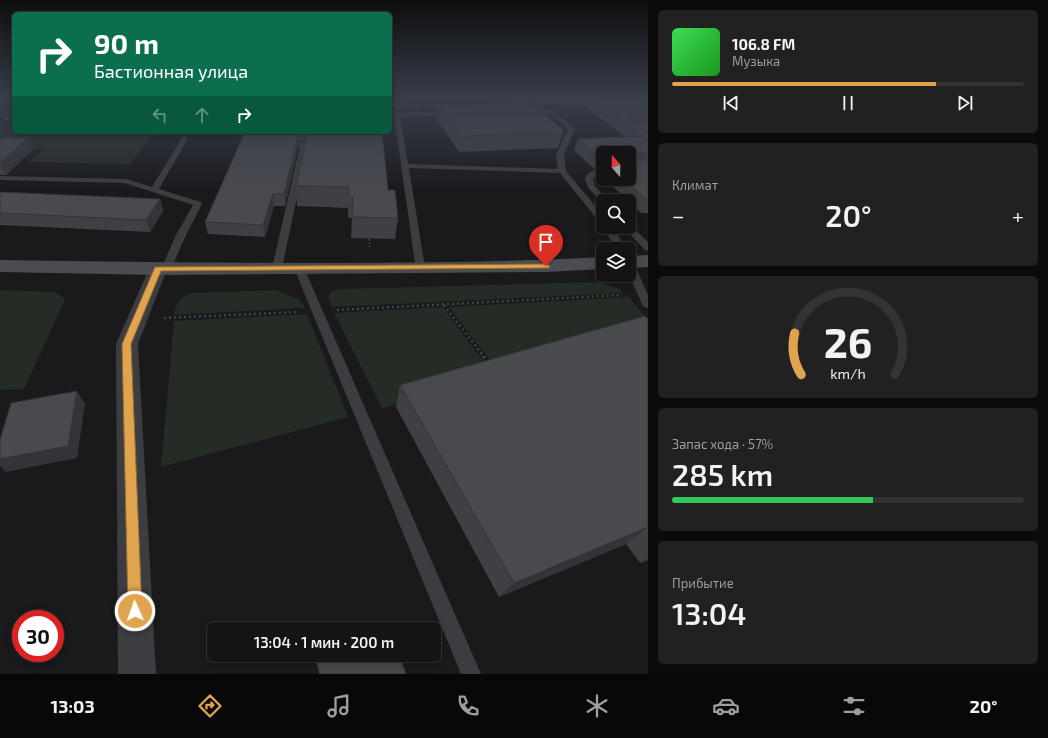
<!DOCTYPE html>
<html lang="ru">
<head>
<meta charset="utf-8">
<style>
  body { margin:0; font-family:"Exo 2",sans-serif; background:#212122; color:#f1f3f6; height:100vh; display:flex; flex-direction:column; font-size:15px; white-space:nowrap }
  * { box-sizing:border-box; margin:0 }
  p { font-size:13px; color:#9d9ea0 }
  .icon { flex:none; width:22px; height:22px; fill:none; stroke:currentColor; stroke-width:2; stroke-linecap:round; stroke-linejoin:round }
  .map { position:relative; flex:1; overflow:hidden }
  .side { display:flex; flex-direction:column; gap:10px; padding:10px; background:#0b0b0c; width:400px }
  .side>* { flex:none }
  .guide { position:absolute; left:12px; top:12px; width:380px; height:122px; border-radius:6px; box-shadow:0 2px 10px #0003,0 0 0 1px #333334; background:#0b6e4f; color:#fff; overflow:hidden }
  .needle { width:26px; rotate:340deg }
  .fabs { position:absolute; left:596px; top:146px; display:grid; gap:8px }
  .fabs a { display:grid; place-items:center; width:40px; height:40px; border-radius:6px; background:#141415; box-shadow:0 2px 10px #0003,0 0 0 1px #333334; font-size:20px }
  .speed { position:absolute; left:12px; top:610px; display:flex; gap:8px; font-size:20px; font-weight:700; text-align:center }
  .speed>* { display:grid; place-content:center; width:52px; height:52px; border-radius:50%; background:#141415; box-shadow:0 2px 10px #0003,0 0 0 1px #333334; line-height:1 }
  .speed .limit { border:6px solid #d22; background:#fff; color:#111 }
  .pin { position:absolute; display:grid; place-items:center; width:34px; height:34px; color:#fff; margin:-41px -17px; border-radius:50% 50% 50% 0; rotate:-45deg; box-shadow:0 0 4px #0007 }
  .pin .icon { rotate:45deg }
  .me { position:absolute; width:44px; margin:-22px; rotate:358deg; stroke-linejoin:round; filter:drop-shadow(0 0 3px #0008) }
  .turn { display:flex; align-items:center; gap:14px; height:84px; padding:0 16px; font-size:18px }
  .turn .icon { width:52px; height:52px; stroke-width:2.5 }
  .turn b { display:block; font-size:28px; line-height:34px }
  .lanes { display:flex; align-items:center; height:38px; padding:0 16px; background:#0003; justify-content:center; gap:20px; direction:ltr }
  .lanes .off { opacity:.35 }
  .big { font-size:30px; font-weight:600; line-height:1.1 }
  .side .tile { flex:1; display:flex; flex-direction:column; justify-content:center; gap:6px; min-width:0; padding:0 14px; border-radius:6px; background:#212122 }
  .side .dial { align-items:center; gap:0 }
  .dial svg { height:104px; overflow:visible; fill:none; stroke:#333334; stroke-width:7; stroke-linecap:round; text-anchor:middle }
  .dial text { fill:#f1f3f6; stroke:none }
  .song { display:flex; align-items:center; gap:12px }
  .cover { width:48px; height:48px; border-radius:6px; background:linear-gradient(135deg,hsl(130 70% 55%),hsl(120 70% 35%)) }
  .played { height:4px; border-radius:2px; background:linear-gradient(90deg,#e0a44f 75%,#333334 75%) }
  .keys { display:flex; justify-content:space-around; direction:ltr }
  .heat { display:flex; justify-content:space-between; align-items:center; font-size:22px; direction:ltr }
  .charge { height:6px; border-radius:3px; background:linear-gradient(90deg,#34c759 57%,#333334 0) }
  .trip { position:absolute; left:207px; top:622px; width:234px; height:40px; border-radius:6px; background:#141415; box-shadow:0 2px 10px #0003,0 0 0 1px #333334; font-weight:600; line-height:40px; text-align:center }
  .menu { display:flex; height:64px; justify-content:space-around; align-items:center; background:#080808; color:#9d9ea0 }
  .menu .icon { width:28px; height:28px }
  .menu .selected { color:#e0a44f }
  .menu b { font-size:18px; color:#f1f3f6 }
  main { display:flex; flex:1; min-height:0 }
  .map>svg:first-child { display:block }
  .green { fill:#252c25 }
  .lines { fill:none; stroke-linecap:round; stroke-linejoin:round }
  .path-far2 { stroke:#424448; stroke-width:2; stroke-dasharray:1.5 2; stroke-linecap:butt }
  .path-far1 { stroke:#424448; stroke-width:2.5; stroke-dasharray:2 3; stroke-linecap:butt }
  .path { stroke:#424448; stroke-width:3; stroke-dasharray:2.5 3.5; stroke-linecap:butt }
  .lane { fill:#3c3d41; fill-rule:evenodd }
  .street { fill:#3c3d41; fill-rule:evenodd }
  .secondary { fill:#4a4c50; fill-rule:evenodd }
  .rail-casing { stroke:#535559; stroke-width:2.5 }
  .rail { stroke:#151517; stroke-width:1.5; stroke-dasharray:5; stroke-linecap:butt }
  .wall { fill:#3f4043 }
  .shaded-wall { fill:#333437 }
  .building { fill:#494a4e; stroke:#333437 }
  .route { fill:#e0a44f; stroke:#926b33 }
</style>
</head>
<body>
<main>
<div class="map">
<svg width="648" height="674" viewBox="0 0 648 674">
  <rect width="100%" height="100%" fill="#1a1a1c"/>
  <path class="green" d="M0 98H14V132H155L130 164 30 162 44 149 0 148Z
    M390 98H412L415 107H390Z
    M599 282 617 288 624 293 332 307 328 297 332 291 341 289Z
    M0 290 55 292 64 298V302L24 389 0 390Z
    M277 290 299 300 305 308 174 315C176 303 180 297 192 293Z
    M629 297 648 320 502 376 449 307Z
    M443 307 495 377 382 408 334 313Z
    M307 314 348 417 161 467 174 321Z"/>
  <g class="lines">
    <path class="path-far2" d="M369 239 370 248"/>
    <path class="path-far1" d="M444 305 484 357
      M337 310 622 295
      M164 318 297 312"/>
    <path class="path" d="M483 356 488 363"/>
    <path class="lane" d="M525 109 553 110 575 129 564 155 566 171 603 215V224L600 223 560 173 409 168 425 268 420 271 416 270 394 115 397 113 455 111 458 113 455 115 400 117 408 164 558 169 556 155 568 129 549 113 523 112 522 111Z
      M283 133 308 145 282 268 277 271 272 268 300 146 281 136V134Z
      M185 136 188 138 159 189 201 202 202 204 186 235 171 269 166 272 161 269 176 235 193 205 125 183 0 180V176L126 179 152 187 182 138Z
      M603 168V173L598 174 593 179 595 186 608 201H603V203L589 189 585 179C588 171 595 170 603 168Z
      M629 224 648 242V251L645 250 623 227H629Z
      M603 227H613L626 249H616Z
      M629 261 634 264 648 295V308L644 307 642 304 629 275Z
      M299 265 304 268 481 674H461L294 268Z"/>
    <path class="street" d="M158 263 165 265 167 269 138 344 156 674H118L116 344 149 269 151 265Z"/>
    <path class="secondary" d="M648 255V267L629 268V256Z
      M603 257V269L546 272 158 275 0 272V260C113 262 226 263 339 263 427 262 515 262 603 257Z"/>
    <g class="rail-casing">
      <path id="rail" d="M522 104 600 101
        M390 107 450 106
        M0 119 14 118"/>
    </g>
    <use href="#rail" class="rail"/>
  </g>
  <path class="wall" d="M591 98H648V213H641L629 202V201H628L605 179H629V153H603V167L594 169 574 150 578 139 625 137 587 108Z
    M439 105 564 131 558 148 459 152 437 120Z
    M245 132H382L388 190 398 218 395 239 351 238 352 218H348V208L297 206 296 186 305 142 298 139V147L285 206H274L265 237 208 234 205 222Z
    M0 138H28L33 149 6 175H0Z
    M603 170V177L601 175Z
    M0 192 160 199 163 211 150 232 0 225Z
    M648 319V560L640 563 626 544 499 597 396 407 400 385Z
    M315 655H399L406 674H319Z"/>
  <path class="shaded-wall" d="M298 136V147L285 206 284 194Z
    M28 138 33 149 6 175 0 164V163Z
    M603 157V167L594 169 599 158Z
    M273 194 274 206 265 237 263 225Z
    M160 199 163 211 150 232 146 220Z
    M77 391 85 404 77 458 6 472 0 466V459Z
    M648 527 626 544 499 597 514 583Z
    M648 558V560L640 563Z"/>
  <path class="building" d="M591 98H648V116H631L626 119 631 123 648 122V153H634V160H648V201L623 179H629V153H603V157L599 158 578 139 644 136Z
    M531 102 564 131 563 132 462 136 439 105Z
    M245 132H290L298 136 284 194H273L263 225 205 222Z
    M308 132H382L388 190H395L398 218 352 217 353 197H349V187L296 186Z
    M0 138H28L0 163Z
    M0 192 160 199 146 220 0 213Z
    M645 316 648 319V527L514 583 400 385Z
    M77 391 68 446 0 459V440L11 403Z
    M388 623 390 629H372Z
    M315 655H399L406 674H320Z"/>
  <linearGradient id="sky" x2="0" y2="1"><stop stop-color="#0e0e0f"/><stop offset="0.51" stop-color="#383e4b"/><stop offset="1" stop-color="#383e4b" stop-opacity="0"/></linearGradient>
  <rect width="648" height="192" fill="url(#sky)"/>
  <path class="route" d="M546 264 550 266 549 268 161 271 131 344 142 611 140 616 135 618 130 616 128 611 122 344 155 267Z"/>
</svg>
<div class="fabs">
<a><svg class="needle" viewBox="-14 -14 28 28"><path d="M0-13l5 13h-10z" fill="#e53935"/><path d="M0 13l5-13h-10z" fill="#9d9ea0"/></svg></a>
<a><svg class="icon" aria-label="search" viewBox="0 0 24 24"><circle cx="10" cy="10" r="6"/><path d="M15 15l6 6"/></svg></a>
<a><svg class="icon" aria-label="layers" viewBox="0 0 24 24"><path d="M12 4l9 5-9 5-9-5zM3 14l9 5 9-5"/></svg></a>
</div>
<div class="speed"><div class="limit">30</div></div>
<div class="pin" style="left:546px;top:266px;background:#d93025"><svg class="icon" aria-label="arrive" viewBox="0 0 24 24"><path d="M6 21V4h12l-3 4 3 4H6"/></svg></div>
<svg class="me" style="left:135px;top:611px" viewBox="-20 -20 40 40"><circle r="17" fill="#e0a44f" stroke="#fff" stroke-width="3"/><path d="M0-11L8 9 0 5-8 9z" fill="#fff"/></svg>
<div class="trip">13:04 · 1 мин · 200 m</div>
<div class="guide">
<div class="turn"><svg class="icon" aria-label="right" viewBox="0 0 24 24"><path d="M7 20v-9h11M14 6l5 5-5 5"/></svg><div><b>90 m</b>Бастионная улица</div></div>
<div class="lanes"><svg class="icon off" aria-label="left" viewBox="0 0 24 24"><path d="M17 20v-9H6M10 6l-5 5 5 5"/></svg><svg class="icon off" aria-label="ahead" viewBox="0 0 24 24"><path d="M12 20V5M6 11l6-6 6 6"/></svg><svg class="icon" aria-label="right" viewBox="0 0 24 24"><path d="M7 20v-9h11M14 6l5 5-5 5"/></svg></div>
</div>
</div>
<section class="side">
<div class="tile">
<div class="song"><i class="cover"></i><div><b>106.8 FM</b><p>Музыка</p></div></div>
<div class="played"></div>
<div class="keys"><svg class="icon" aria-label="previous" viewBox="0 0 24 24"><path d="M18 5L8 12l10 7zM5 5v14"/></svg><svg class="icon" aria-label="pause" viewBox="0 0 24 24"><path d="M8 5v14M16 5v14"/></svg><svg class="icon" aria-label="next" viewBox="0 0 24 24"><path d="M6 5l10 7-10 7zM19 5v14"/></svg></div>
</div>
<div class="tile"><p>Климат</p>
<div class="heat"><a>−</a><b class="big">20°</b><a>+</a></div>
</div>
<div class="tile dial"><svg viewBox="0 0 100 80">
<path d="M14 69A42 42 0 1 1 86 69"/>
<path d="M14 69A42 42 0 0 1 9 37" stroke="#e0a44f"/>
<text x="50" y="56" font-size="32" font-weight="700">26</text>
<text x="50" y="72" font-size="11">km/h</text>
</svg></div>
<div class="tile"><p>Запас хода · 57%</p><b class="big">285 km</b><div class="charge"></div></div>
<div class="tile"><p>Прибытие</p><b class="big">13:04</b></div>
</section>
</main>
<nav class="menu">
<b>13:03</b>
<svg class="icon selected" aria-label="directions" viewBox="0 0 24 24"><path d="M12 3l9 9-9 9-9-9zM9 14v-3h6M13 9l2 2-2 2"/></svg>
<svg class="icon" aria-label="music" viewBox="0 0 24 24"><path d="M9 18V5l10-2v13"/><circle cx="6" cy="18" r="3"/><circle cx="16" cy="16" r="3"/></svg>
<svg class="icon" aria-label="phone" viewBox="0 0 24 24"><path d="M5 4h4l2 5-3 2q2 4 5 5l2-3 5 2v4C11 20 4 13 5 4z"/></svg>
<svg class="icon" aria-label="climate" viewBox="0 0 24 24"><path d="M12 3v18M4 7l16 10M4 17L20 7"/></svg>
<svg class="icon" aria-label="car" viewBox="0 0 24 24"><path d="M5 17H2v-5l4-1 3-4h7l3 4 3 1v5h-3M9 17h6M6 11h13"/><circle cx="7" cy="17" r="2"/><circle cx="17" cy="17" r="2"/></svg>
<svg class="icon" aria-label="filters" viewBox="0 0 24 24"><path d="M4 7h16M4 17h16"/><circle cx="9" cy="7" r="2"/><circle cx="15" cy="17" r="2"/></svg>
<b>20°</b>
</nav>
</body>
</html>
